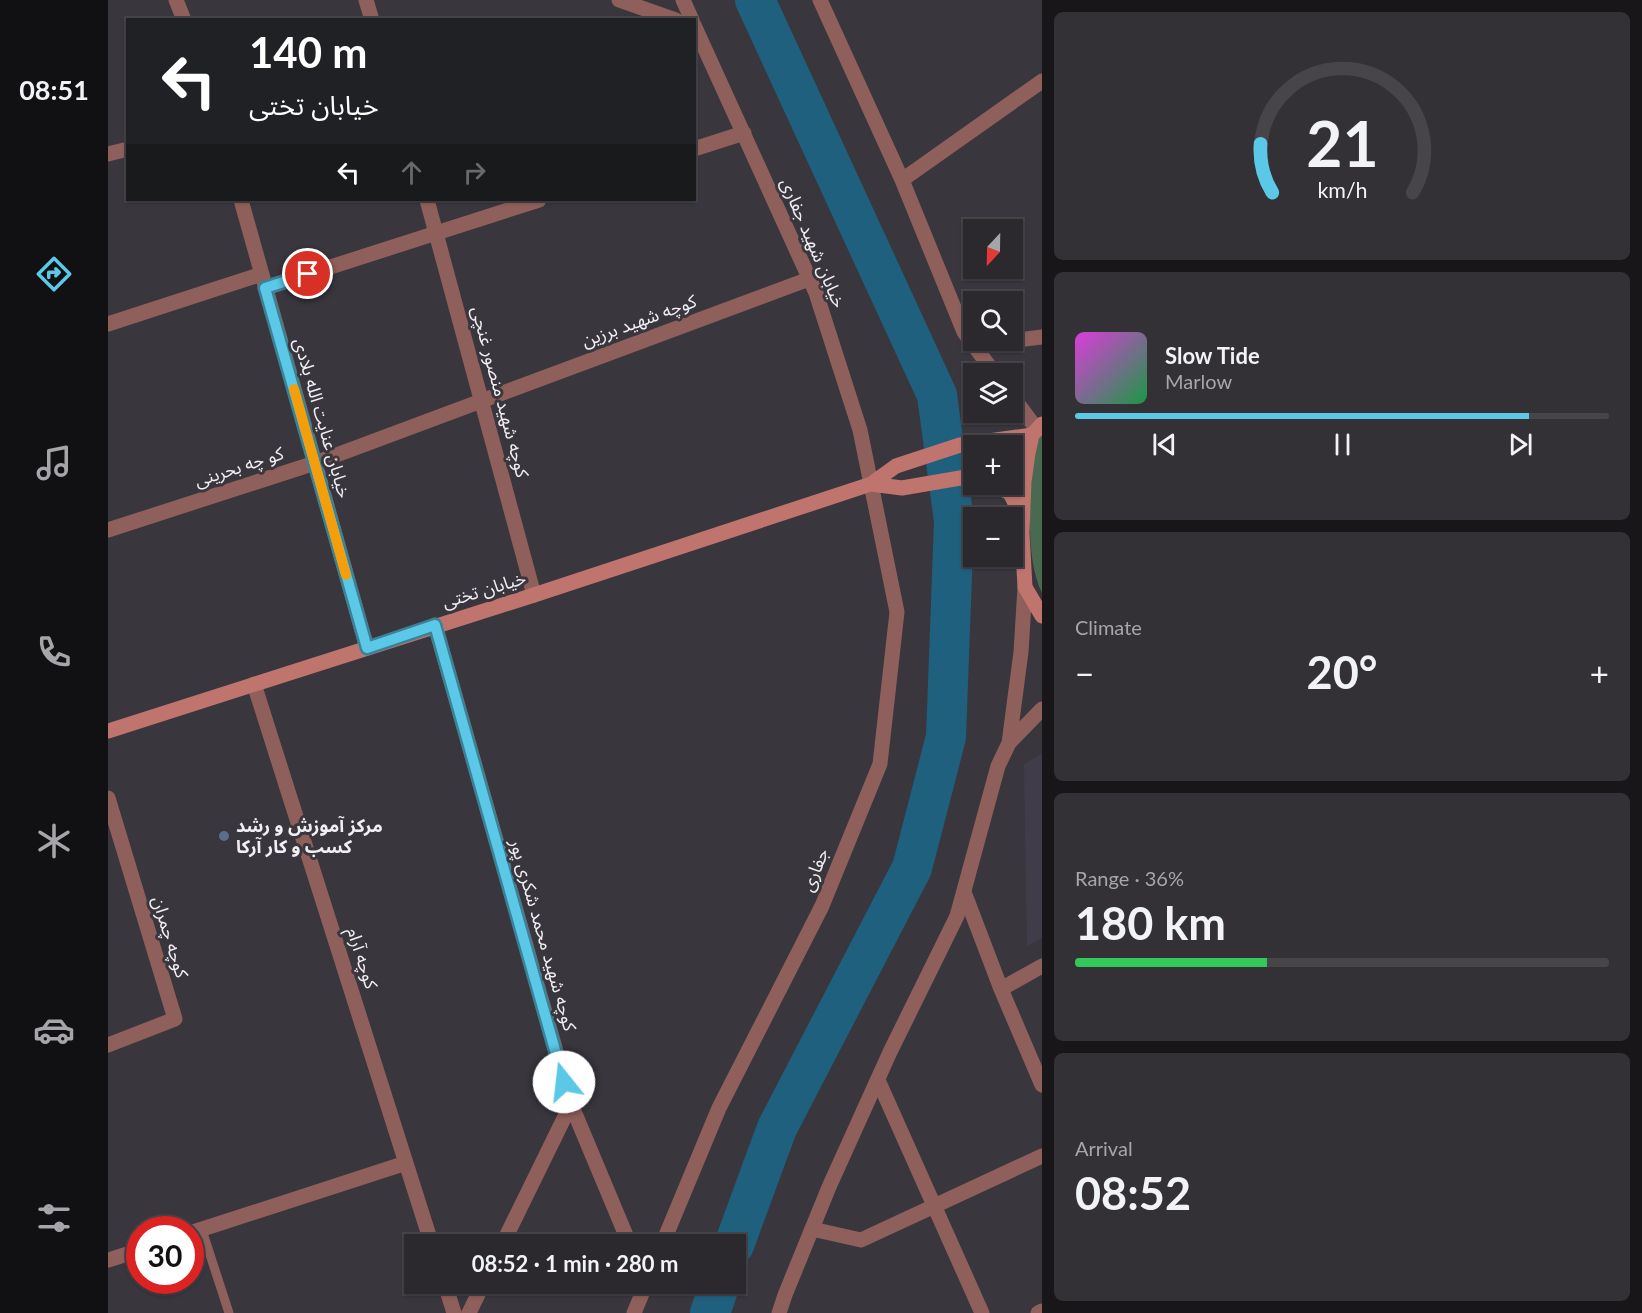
<!DOCTYPE html>
<html lang="en">
<head>
<meta charset="utf-8">
<style>
  body { margin:0; font-family:Lato,"Noto Sans Arabic",sans-serif; background:#333036; color:#f1f3f6; height:100vh; display:flex; flex-direction:column; font-size:22px; white-space:nowrap }
  * { box-sizing:border-box; margin:0 }
  p { font-size:20px; color:#a6a6aa }
  .icon { flex:none; width:33px; height:33px; fill:none; stroke:currentColor; stroke-width:2; stroke-linecap:round; stroke-linejoin:round }
  .map { position:relative; flex:1; overflow:hidden }
  .drawer { display:flex; flex-direction:column; gap:12px; padding:12px; background:#181619; width:600px }
  .drawer>* { flex:none }
  .hud { position:absolute; left:18px; top:18px; width:570px; height:183px; border-radius:0px; box-shadow:0 2px 4px #0004,0 0 0 2px #47444a; background:#202124; color:#fff; overflow:hidden }
  .needle { width:39px; rotate:202deg }
  .controls { position:absolute; left:855px; top:219px; display:grid; gap:12px }
  .controls a { display:grid; place-items:center; width:60px; height:60px; border-radius:0px; background:#2b282e; box-shadow:0 2px 4px #0004,0 0 0 2px #47444a; font-size:30px }
  .speed { position:absolute; left:18px; top:1216px; display:flex; gap:12px; font-size:30px; font-weight:700; text-align:center }
  .speed>* { display:grid; place-content:center; width:78px; height:78px; border-radius:50%; background:#2b282e; box-shadow:0 2px 4px #0004,0 0 0 2px #47444a; line-height:1 }
  .speed .limit { border:9px solid #d22; background:#fff; color:#111 }
  .pin { position:absolute; display:grid; place-items:center; width:51px; height:51px; color:#fff; margin:-26px; border:3px solid #fff; border-radius:50%; box-shadow:0 2px 6px #0007 }
  .me { position:absolute; width:66px; margin:-33px; rotate:344deg; stroke-linejoin:round; filter:drop-shadow(0 0 4px #0008) }
  .turn { display:flex; align-items:center; gap:21px; height:126px; padding:0 24px; font-size:27px }
  .turn .icon { width:78px; height:78px; stroke-width:2.5 }
  .turn b { display:block; font-size:42px; line-height:51px }
  .lanes { display:flex; align-items:center; height:57px; padding:0 24px; background:#0003; justify-content:center; gap:30px; direction:ltr }
  .lanes .off { opacity:.35 }
  .big { font-size:45px; font-weight:700; line-height:1.1 }
  .drawer .widget { flex:1; display:flex; flex-direction:column; justify-content:center; gap:9px; min-width:0; padding:0 21px; border-radius:9px; background:#333036 }
  .drawer .dial { align-items:center; gap:0 }
  .dial svg { height:156px; overflow:visible; fill:none; stroke:#47444a; stroke-width:7; stroke-linecap:round; text-anchor:middle }
  .dial text { fill:#f1f3f6; stroke:none }
  .song { display:flex; align-items:center; gap:18px }
  .cover { width:72px; height:72px; border-radius:9px; background:linear-gradient(135deg,hsl(300 70% 55%),hsl(140 70% 35%)) }
  .played { height:6px; border-radius:3px; background:linear-gradient(90deg,#5ac8e6 85%,#47444a 85%) }
  .keys { display:flex; justify-content:space-around; direction:ltr }
  .heat { display:flex; justify-content:space-between; align-items:center; font-size:33px; direction:ltr }
  .charge { height:9px; border-radius:4px; background:linear-gradient(90deg,#34c759 36%,#47444a 0) }
  .trip { position:absolute; left:296px; top:1234px; width:342px; height:60px; border-radius:0px; background:#2b282e; box-shadow:0 2px 4px #0004,0 0 0 2px #47444a; font-weight:700; line-height:60px; text-align:center }
  main { display:flex; flex:1; min-height:0 }
  .dock { display:flex; flex-direction:column; width:108px; justify-content:space-around; align-items:center; background:#111012; color:#a6a6aa }
  .dock .icon { width:42px; height:42px }
  .dock .active { color:#5ac8e6 }
  .dock b { font-size:27px; color:#f1f3f6 }
  .map>svg:first-child { display:block }
  .built { fill:#413c4a }
  .green { fill:#4a6951 }
  .lines { fill:none; stroke-linecap:round; stroke-linejoin:round }
  .river { stroke:#1f607e; stroke-width:40 }
  .service { stroke:#8f5f5b; stroke-width:9 }
  .minor { stroke:#8f5f5b; stroke-width:15 }
  .tertiary { stroke:#8f5f5b; stroke-width:15 }
  .secondary { stroke:#bf746d; stroke-width:15 }
  .route-casing { stroke:#3a8296; stroke-width:15 }
  .route { stroke:#5ac8e6; stroke-width:10 }
  .slow { stroke:#f59e0b; stroke-width:10 }
  .service-dot { fill:#5c6f8a; stroke:#39363e; stroke-width:2 }
  .labels { text-anchor:middle; stroke-width:6; stroke-linejoin:round; paint-order:stroke }
  .street-label { font-size:18px; fill:#f1eff4; stroke:#39363e }
  .poi-label { font-size:18px; font-weight:bold; fill:#f1eff4; stroke:#39363e; text-anchor:start }
</style>
</head>
<body>
<main>
<nav class="dock">
<b>08:51</b>
<svg class="icon active" aria-label="directions" viewBox="0 0 24 24"><path d="M12 3l9 9-9 9-9-9zM9 14v-3h6M13 9l2 2-2 2"/></svg>
<svg class="icon" aria-label="music" viewBox="0 0 24 24"><path d="M9 18V5l10-2v13"/><circle cx="6" cy="18" r="3"/><circle cx="16" cy="16" r="3"/></svg>
<svg class="icon" aria-label="phone" viewBox="0 0 24 24"><path d="M5 4h4l2 5-3 2q2 4 5 5l2-3 5 2v4C11 20 4 13 5 4z"/></svg>
<svg class="icon" aria-label="climate" viewBox="0 0 24 24"><path d="M12 3v18M4 7l16 10M4 17L20 7"/></svg>
<svg class="icon" aria-label="car" viewBox="0 0 24 24"><path d="M5 17H2v-5l4-1 3-4h7l3 4 3 1v5h-3M9 17h6M6 11h13"/><circle cx="7" cy="17" r="2"/><circle cx="17" cy="17" r="2"/></svg>
<svg class="icon" aria-label="filters" viewBox="0 0 24 24"><path d="M4 7h16M4 17h16"/><circle cx="9" cy="7" r="2"/><circle cx="15" cy="17" r="2"/></svg>
</nav>
<div class="map">
<svg width="934" height="1313" viewBox="0 0 934 1313">
  <rect width="100%" height="100%" fill="#39363e"/>
  <path class="built" d="M934 754V938L919 946 916 764Z"/>
  <path class="green" d="M934 433V593C915 555 923 483 927 441Z"/>
  <g class="lines">
    <path class="river" d="M626 1245 669 1128 804 868 838 737 846 521 829 395 647 0
      M602 1313 612 1284"/>
    <path class="service" d="M94 1230 121 1313"/>
    <path class="minor" d="M68 0 76 20
      M258 0 264 20
      M511 0 568 20
      M575 0 584 20
      M712 0 794 180 856 332 887 374
      M586 25 708 293 752 430 763 484
      M586 149 636 133
      M0 154 20 149
      M794 180 934 81
      M133 200 259 648
      M319 200 426 595
      M157 288 431 200
      M0 324 154 274
      M878 340 885 343 934 337
      M904 396 928 428
      M0 530 207 463 701 279
      M327 625 463 1104 394 1245
      M146 684 324 1245
      M0 798 67 1019 0 1045
      M856 892 893 989 934 1085
      M893 989 934 966
      M770 1080 874 1313
      M463 1104 522 1245
      M704 1229 753 1240 934 1156
      M82 1233 298 1163
      M0 1260 32 1250
      M337 1284 346 1313
      M361 1313 375 1284
      M930 1313 934 1311"/>
    <path class="tertiary" d="M901 743 934 709
      M554 1245 611 1108 714 906 772 764 789 612 763 484
      M526 1313 538 1284
      M671 1313 677 1295 721 1187 782 1052 849 916 890 766 901 743 913 652 917 587"/>
    <path class="secondary" d="M934 424 924 435 920 453 916 482 914 533 917 587 934 616
      M763 484 794 488 858 477 866 479
      M885 484 902 493 914 517
      M0 731 426 595 763 484 788 466 852 445 924 435"/>
  </g>
  <g class="lines">
    <g class="route-casing">
      <path id="route" d="M200 274 157 288 259 648 327 625 456 1082"/>
    </g>
    <use href="#route" class="route"/>
    <path class="slow" d="M186 389 238 575"/>
  </g>
  <circle class="service-dot" cx="116" cy="836" r="6"/>
  <g class="labels">
    <g class="street-label">
      <text transform="translate(705 243) rotate(67)" y="6">خیابان شهید جفاری</text>
      <text transform="translate(531 321) rotate(-20)" y="6">کوچه شهید برزین</text>
      <text transform="translate(392 392) rotate(75)" y="6">کوچه شهید منصور غنچی</text>
      <text transform="translate(214 418) rotate(74)" y="6">خیابان عنایت الله بلادی</text>
      <text transform="translate(131 467) rotate(-18)" y="6">کو چه بحرینی</text>
      <text transform="translate(376 590) rotate(-17)" y="6">خیابان تختی</text>
      <text transform="translate(707 870) rotate(-68)" y="6">جفاری</text>
      <text transform="translate(435 935) rotate(74)" y="6">کوچه شهید محمد شکری پور</text>
      <text transform="translate(62 937) rotate(73)" y="6">کوچه چمران</text>
      <text transform="translate(254 958) rotate(72)" y="6">کوچه آرام</text>
    </g>
    <g class="poi-label">
      <text x="128" y="832">مرکز آموزش و رشد<tspan x="128" dy="21">کسب و کار آرکا</tspan></text>
    </g>
  </g>
</svg>
<div class="controls">
<a><svg class="needle" viewBox="-14 -14 28 28"><path d="M0-13l5 13h-10z" fill="#e53935"/><path d="M0 13l5-13h-10z" fill="#a6a6aa"/></svg></a>
<a><svg class="icon" aria-label="search" viewBox="0 0 24 24"><circle cx="10" cy="10" r="6"/><path d="M15 15l6 6"/></svg></a>
<a><svg class="icon" aria-label="layers" viewBox="0 0 24 24"><path d="M12 4l9 5-9 5-9-5zM3 14l9 5 9-5"/></svg></a>
<a>+</a>
<a>−</a>
</div>
<div class="speed"><div class="limit">30</div></div>
<div class="pin" style="left:200px;top:274px;background:#d93025"><svg class="icon" aria-label="arrive" viewBox="0 0 24 24"><path d="M6 21V4h12l-3 4 3 4H6"/></svg></div>
<svg class="me" style="left:456px;top:1082px" viewBox="-20 -20 40 40"><circle r="19" fill="#fff"/><path d="M0-13L10 11 0 6-10 11z" fill="#5ac8e6"/></svg>
<div class="trip">08:52 · 1 min · 280 m</div>
<div class="hud">
<div class="turn"><svg class="icon" aria-label="left" viewBox="0 0 24 24"><path d="M17 20v-9H6M10 6l-5 5 5 5"/></svg><div><b>140 m</b>خیابان تختی</div></div>
<div class="lanes"><svg class="icon" aria-label="left" viewBox="0 0 24 24"><path d="M17 20v-9H6M10 6l-5 5 5 5"/></svg><svg class="icon off" aria-label="ahead" viewBox="0 0 24 24"><path d="M12 20V5M6 11l6-6 6 6"/></svg><svg class="icon off" aria-label="right" viewBox="0 0 24 24"><path d="M7 20v-9h11M14 6l5 5-5 5"/></svg></div>
</div>
</div>
<section class="drawer">
<div class="widget dial"><svg viewBox="0 0 100 80">
<path d="M14 69A42 42 0 1 1 86 69"/>
<path d="M14 69A42 42 0 0 1 8 44" stroke="#5ac8e6"/>
<text x="50" y="56" font-size="32" font-weight="700">21</text>
<text x="50" y="72" font-size="11">km/h</text>
</svg></div>
<div class="widget">
<div class="song"><i class="cover"></i><div><b>Slow Tide</b><p>Marlow</p></div></div>
<div class="played"></div>
<div class="keys"><svg class="icon" aria-label="previous" viewBox="0 0 24 24"><path d="M18 5L8 12l10 7zM5 5v14"/></svg><svg class="icon" aria-label="pause" viewBox="0 0 24 24"><path d="M8 5v14M16 5v14"/></svg><svg class="icon" aria-label="next" viewBox="0 0 24 24"><path d="M6 5l10 7-10 7zM19 5v14"/></svg></div>
</div>
<div class="widget"><p>Climate</p>
<div class="heat"><a>−</a><b class="big">20°</b><a>+</a></div>
</div>
<div class="widget"><p>Range · 36%</p><b class="big">180 km</b><div class="charge"></div></div>
<div class="widget"><p>Arrival</p><b class="big">08:52</b></div>
</section>
</main>
</body>
</html>
